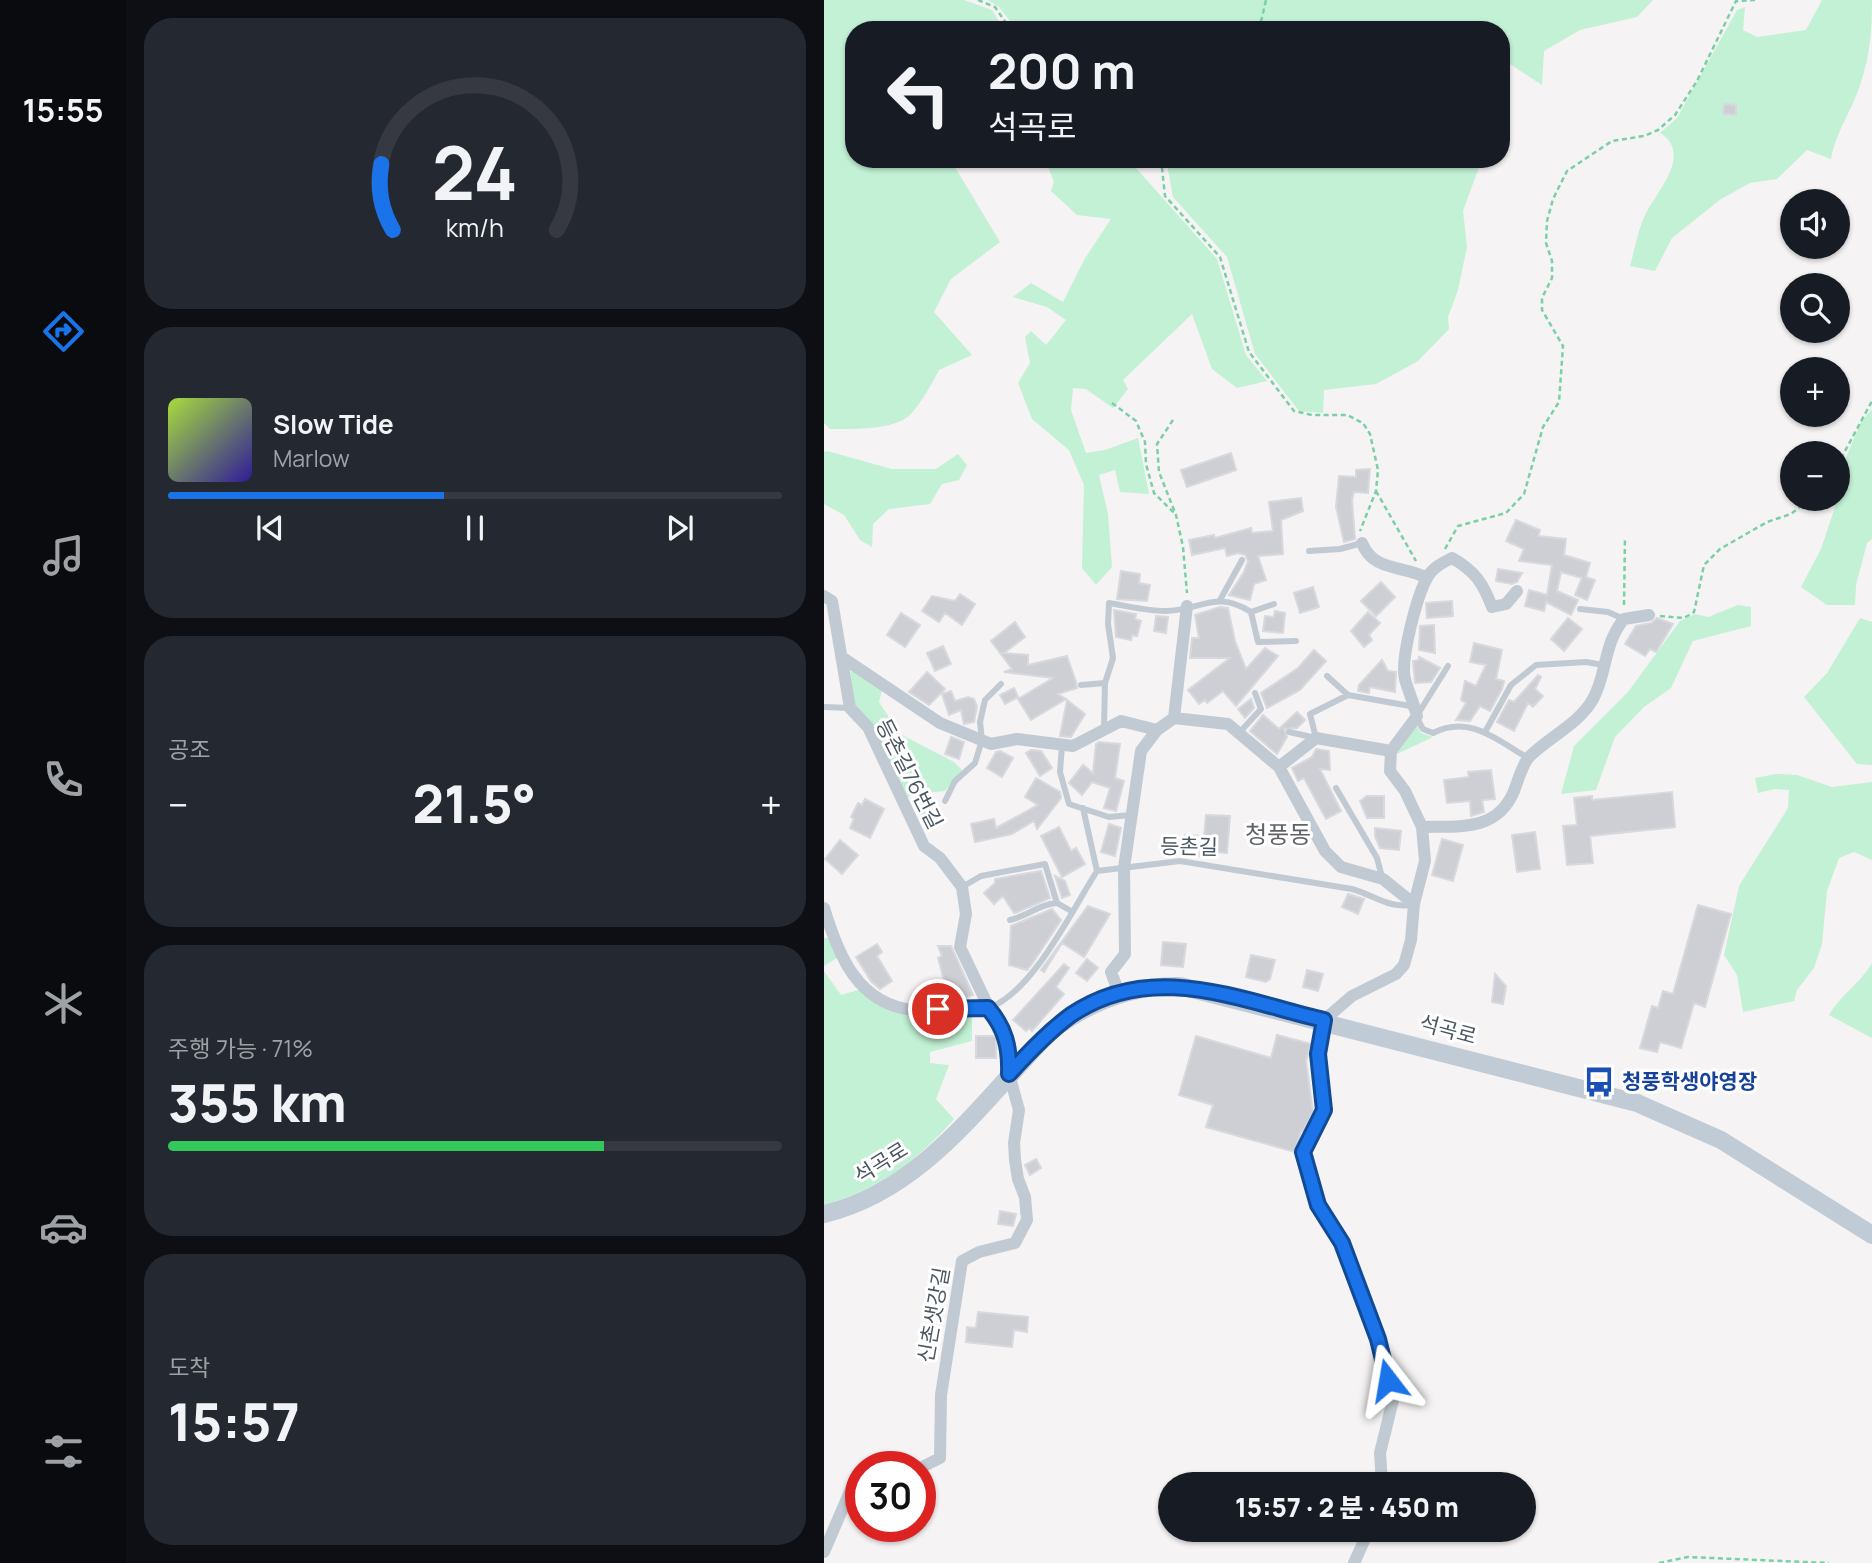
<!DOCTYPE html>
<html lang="ko">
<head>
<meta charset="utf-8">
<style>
  body { margin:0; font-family:Manrope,"Noto Sans KR",sans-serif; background:#242831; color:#f1f3f6; height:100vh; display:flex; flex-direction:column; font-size:26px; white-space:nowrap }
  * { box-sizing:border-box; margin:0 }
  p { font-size:23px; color:#9ea1a6 }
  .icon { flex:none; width:38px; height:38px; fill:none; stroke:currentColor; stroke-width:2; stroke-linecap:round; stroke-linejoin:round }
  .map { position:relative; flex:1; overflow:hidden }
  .drawer { display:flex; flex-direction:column; gap:18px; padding:18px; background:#0d0f14; width:698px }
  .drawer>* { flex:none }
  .guide { position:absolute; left:21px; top:21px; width:665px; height:147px; border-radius:28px; box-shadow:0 2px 5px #0004; background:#171b24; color:#f1f3f6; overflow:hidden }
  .fabs { position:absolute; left:956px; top:189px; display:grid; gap:14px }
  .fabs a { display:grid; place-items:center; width:70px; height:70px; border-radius:50%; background:#171b24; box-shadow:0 2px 5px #0004; font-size:35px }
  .speed { position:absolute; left:21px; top:1451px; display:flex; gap:14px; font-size:35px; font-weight:700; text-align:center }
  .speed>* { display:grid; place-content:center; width:91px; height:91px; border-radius:50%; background:#171b24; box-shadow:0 2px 5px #0004; line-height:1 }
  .speed .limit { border:10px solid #d22; background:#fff; color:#111 }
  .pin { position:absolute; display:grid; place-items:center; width:60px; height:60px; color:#fff; margin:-30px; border:4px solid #fff; border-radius:50%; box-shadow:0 2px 7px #0007 }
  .me { position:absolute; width:77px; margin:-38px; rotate:346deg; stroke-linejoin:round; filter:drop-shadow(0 0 5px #0008) }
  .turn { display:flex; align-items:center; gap:24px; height:147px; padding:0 28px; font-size:32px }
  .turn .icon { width:91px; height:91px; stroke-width:2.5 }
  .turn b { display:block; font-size:49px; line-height:60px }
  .big { font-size:52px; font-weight:800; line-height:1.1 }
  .drawer .tile { flex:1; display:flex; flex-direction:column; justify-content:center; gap:10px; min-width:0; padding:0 24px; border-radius:28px; background:#242831 }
  .drawer .dial { align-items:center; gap:0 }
  .dial svg { height:182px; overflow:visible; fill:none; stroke:#363941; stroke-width:7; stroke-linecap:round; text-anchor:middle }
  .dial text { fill:#f1f3f6; stroke:none }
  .song { display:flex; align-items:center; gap:21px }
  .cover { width:84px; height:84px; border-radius:10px; background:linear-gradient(135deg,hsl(80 70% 55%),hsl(250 70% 35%)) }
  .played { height:7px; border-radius:4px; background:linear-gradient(90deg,#1a73e8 45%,#363941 45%) }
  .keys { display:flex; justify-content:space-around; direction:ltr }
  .heat { display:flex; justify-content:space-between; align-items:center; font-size:38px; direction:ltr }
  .charge { height:10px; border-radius:5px; background:linear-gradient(90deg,#34c759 71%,#363941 0) }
  .trip { position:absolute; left:334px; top:1472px; width:378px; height:70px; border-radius:35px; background:#171b24; box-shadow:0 2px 5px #0004; font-weight:800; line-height:70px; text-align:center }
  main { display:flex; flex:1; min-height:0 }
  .menu { display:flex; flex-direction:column; width:126px; justify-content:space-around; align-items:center; background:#090b0e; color:#9ea1a6 }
  .menu .icon { width:49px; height:49px }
  .menu .selected { color:#1a73e8 }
  .menu b { font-size:32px; color:#f1f3f6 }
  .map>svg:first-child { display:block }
  .green { fill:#c3f1d5 }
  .building { fill:#cdcfd5; stroke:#d7d9de; stroke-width:2 }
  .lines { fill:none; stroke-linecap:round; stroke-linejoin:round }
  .path { stroke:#7ad0a6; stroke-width:2.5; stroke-dasharray:5 3.5; stroke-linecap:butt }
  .lane { stroke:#c1cad2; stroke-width:6 }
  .street { stroke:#c1cad2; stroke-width:12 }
  .secondary { stroke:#c1cbd6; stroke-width:18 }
  .route-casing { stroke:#114b97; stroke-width:18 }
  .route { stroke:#1a73e8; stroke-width:12 }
  .labels { text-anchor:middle; stroke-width:6; stroke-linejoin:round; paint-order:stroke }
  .street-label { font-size:21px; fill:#4a5661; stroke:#fff }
  .transit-label { font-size:21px; font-weight:bold; fill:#164399; stroke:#fff; text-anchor:start }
  .quarter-label { font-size:24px; fill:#5f6368; stroke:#fff }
</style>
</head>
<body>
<main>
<nav class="menu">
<b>15:55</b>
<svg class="icon selected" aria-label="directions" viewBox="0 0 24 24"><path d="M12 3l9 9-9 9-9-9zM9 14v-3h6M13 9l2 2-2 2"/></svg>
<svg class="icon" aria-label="music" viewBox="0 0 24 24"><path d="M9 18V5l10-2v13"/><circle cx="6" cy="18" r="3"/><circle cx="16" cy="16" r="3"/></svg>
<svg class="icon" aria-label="phone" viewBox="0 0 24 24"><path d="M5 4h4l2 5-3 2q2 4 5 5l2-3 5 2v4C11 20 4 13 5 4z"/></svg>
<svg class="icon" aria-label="climate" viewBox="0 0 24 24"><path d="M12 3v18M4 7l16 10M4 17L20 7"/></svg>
<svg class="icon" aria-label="car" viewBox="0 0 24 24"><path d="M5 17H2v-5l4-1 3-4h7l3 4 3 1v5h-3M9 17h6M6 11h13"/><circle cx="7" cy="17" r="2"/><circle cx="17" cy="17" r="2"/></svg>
<svg class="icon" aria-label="filters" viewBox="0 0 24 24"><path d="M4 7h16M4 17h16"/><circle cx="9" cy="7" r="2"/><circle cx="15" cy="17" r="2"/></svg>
</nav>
<section class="drawer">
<div class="tile dial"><svg viewBox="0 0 100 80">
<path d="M14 69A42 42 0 1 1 86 69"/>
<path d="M14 69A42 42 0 0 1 9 40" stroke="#1a73e8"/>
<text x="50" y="56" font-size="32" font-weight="700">24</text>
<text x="50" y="72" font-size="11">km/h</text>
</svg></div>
<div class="tile">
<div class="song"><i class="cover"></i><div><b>Slow Tide</b><p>Marlow</p></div></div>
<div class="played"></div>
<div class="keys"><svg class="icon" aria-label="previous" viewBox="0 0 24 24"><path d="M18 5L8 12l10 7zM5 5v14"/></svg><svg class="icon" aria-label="pause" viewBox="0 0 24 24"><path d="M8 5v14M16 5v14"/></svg><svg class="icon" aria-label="next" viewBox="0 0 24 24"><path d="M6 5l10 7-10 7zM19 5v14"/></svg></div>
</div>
<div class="tile"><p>공조</p>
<div class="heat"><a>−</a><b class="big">21.5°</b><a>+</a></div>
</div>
<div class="tile"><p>주행 가능 · 71%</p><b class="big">355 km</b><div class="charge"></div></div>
<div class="tile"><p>도착</p><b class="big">15:57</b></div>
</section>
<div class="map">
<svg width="1048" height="1563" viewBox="0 0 1048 1563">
  <rect width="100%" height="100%" fill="#f5f3f3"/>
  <path class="green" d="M0 0H140L168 10 180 30H30V159H131L132 169 176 242 127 279 110 312 148 355 115 370C108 383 92 414 79 420 59 430 28 429 6 429L0 423Z
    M164 0H829L813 17 756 30 720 51 718 85 677 58V30H193L175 7Z
    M998 0H1048C1048 29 1046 55 1037 82 1029 109 1012 131 1007 159L983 150 953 179 926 183 897 199 848 238 831 271 806 266C811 249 814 229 822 213 834 191 869 153 836 133L853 118 913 10 921 7 919 30 933 37 982 30Z
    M214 159H304L393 259 422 355 443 381 413 388 388 369 368 314 299 380 304 389 289 408 262 389 249 388 247 410 262 453 281 450 314 438 325 494 296 492 291 470 275 475 284 514 288 567 272 585 258 568 260 485 245 450 208 419 194 383 206 363 201 337 207 331 222 345 242 320 223 307 189 297 207 283 239 302 260 260 287 219 253 215 227 191 230 182 224 167Z
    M342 159H658L639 211 643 247 634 290 624 317 625 329 594 361 552 384 500 390 499 413 475 411 431 354 403 257 349 197Z
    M1048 409V539L1043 543 1032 585 1031 605H1003L977 587 997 549 1011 507 1013 479 1037 422Z
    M3 451 68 469H112L134 454 143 465 135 480 118 484 106 504 65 509 49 524 48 547 36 540 20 515 0 504V452Z
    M914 605 927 607V626L869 641 847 688 820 707 791 737 772 790 737 794 750 746 804 692 856 621 871 614 884 617Z
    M1036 618 1048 622V765L1033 764 980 697 1003 673Z
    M26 666 58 691 55 702 76 734 130 762 138 770 121 791 90 794 81 799 30 705Z
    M592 723 597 733 609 737 571 755Z
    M952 774 973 775 1008 787 1048 782V860L1030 852 1015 858 1003 891 998 944 990 968 973 990 970 1001 919 1012 913 975 900 955 915 886 964 808 965 790 951 789 934 793 931 778Z
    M0 938H4L13 958 0 966Z
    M1048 963V1038L1005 1015C1016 995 1037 983 1048 963Z
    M0 971 17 995 37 989 88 1014 148 1016V1041L106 1052V1063L125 1065 112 1099 130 1119C92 1162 55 1189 0 1205Z"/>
  <path class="building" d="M900 104 912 105V115L899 114Z
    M407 453 412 470 363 487 357 470Z
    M546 469 544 493 530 492 528 500 531 539 520 542 512 507 515 476 532 477V470Z
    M477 498 479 511 457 520 459 554 434 556 442 580 430 584 426 600 405 595 420 572 424 561 421 555 414 553 403 556 401 548 368 555 365 540 390 535 391 538 427 528 428 533 449 531 445 502Z
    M692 520 716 530 714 536 742 539 740 555 766 563 762 577 771 580 763 600 751 595 758 578 737 572 733 591 754 600 747 615 722 602 720 611 701 606 705 590 723 595 728 565 695 561 700 549 682 541Z
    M674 569 698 573 693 582 688 584 672 581Z
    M297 571 316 574 315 583 326 585 323 601 293 599Z
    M557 582 571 597 552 616 537 601Z
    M489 587 495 607 476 613 470 593Z
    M136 594 151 604 138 625 121 613 115 622 98 611 108 596 131 601Z
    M628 601 629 616 603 618 602 603Z
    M396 607 404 608 411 641 422 669 441 648 454 656 412 706 399 691 383 703 381 700 375 704 364 690 406 658H366L368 638H375L371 615Z
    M290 610 312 614 311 619 317 621 313 636 308 635 307 640 292 637Z
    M451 611 461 613 459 633 439 631 441 616 450 617Z
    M544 612 556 623 545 635 548 640 540 647 527 631Z
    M77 613 96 625 81 647 63 635Z
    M332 616 344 617 342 633 330 631Z
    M744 618 758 629 740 651 727 639Z
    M833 618 849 624 832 652 826 649 821 656 801 644 812 626 827 623Z
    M191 622 201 637 180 653 204 655V665L243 656 252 682 253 688 234 694 242 699 207 720 194 699 229 678 180 672 188 669 167 641Z
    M610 625 611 653 595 650 596 626Z
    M650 643 678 650 672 679 680 681 678 689 666 711 656 706 646 721 632 720 642 703 637 700 641 681 652 686 662 665 646 662Z
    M119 646 127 664 111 671 103 653Z
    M490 650 502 661 476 690 443 708 437 693 474 668Z
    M595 657 616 668 607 682 591 683 589 661 595 660Z
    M558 660 564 671 572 672 571 692 546 687 545 693 534 691 535 685Z
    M103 672 121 689 105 705 85 692Z
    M714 675 717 677 711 689 719 696 709 707 704 703 690 731 673 722 685 700 690 702Z
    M190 688 194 697 181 704 176 695Z
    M127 691 131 701 144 697 150 699 153 706 150 722 140 724 137 710 125 715 118 694Z
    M427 699 430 708 421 718 414 709Z
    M243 700 261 714 247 737 236 736Z
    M473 712 481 720 473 728 460 729 463 737 453 754 426 731 439 715 455 729Z
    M127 737 140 742 135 759 121 754Z
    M275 742 296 744 291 778 300 781 292 811 280 808 286 788 268 782 258 795 245 783 259 765 269 773 272 744Z
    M492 749 505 751 506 770 496 769 517 811 502 819 480 778 474 781 468 768 488 757Z
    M207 750 217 751 228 768 216 776 202 753Z
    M176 751 189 758 178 777 163 768 172 752Z
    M667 770 671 799 658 800 660 812 647 816 646 801 623 803 620 780 645 777 644 772Z
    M212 778 236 792 237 798 213 829 210 821 188 834 151 842 147 824 170 819 172 828 214 805 201 797Z
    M848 792 851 827 766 836 769 863 743 865 739 826 753 825 750 798 768 796V800Z
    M543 796H560V818H543L536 801Z
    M104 798 110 810 116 809 118 820 100 825 94 800Z
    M41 799 60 809 46 838 26 828 30 819 27 817 34 803 38 805Z
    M382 815 406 816 403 853 375 851V856L360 855 361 835 380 836Z
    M285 824 297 828 291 856 277 852Z
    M235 827 247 851 252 848 261 864 238 877 217 836Z
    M551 828 577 831 575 850 556 848 551 836Z
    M711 832 716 869 693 872 688 835Z
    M618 839 639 845 629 881 608 875Z
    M16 840 34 855 18 874 1 859Z
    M217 871 226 898 196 911 190 913 179 896 170 904 160 893 171 883V879Z
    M231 876 241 881 246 895 238 898Z
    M524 894 540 899 534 914 518 907Z
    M874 905 907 914 881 1007 870 1003 857 1048 836 1042 833 1052 816 1048 828 1006 834 1008 839 991 849 994Z
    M264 906 286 914 260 957 238 943 220 972 217 970Z
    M228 909 237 920 208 964 203 970 185 965 187 926Z
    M339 942 362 944 359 967 337 965Z
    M53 944 58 952 53 956 68 981 56 989 47 981 32 957Z
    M114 946H127L149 995 132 1001 121 984 114 958 118 956Z
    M427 955 451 960 446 979 442 982 422 977Z
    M263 959 274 968 263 981 252 973Z
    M240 964 245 968 232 987 240 994 208 1031 206 1028 202 1031 189 1020Z
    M483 970 499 974 494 991 479 987Z
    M671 974 682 986 679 1004 668 1002Z
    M453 1035 487 1044 482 1061 489 1112 479 1131H477L471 1152 382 1127 389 1105 355 1095 372 1036 447 1058Z
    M152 1036H172V1058H152Z
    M212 1159 217 1168 206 1175 201 1165Z
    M176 1211 192 1214 189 1226 174 1224Z
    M154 1312 204 1317 203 1332 190 1330 188 1347 142 1342 143 1327 152 1328Z"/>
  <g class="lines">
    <path class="path" d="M154 0 171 7 187 30
      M435 30 442 0
      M337 159 341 196 396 257 425 352 470 411 488 415H523L539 423 546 434 554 470 552 491 536 531
      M288 403 312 421 321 442 322 464 330 493 350 513
      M349 420 333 444 335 472 352 515 359 547 363 593
      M1013 466 1048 401
      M552 491 592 561
      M621 549 634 526 682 513 700 494 719 427 735 402 739 346 718 310V298L728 278V261L722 243 723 221 729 199 743 171 788 141 820 136 834 130 851 115 873 81 912 1 931 0
      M800 605 801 537
      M836 616 860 618 870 612 880 565 896 549 943 522 967 514 986 499
      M835 1563 864 1557 1005 1563"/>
    <path class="lane" d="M485 551 516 549 538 543
      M396 600 418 560
      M756 609 784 612 800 619
      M427 612 450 604
      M503 676 524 695
      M257 685 281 683
      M0 707 26 708
      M594 714 624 666
      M280 728 281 683 289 658 284 624 285 603C303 606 323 611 341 611 377 611 391 589 427 612L434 642 472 641
      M465 732 492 738 486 714 524 695 586 706 599 729 609 733C645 714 673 740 704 758
      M661 732 687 685 712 665 762 662 779 665
      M415 733 437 709 431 693
      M238 745 236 772 245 804 285 817 306 815
      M512 788 553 858 558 877
      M121 801 131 781 151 763 158 740 156 722 161 700 177 684
      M259 808 273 871
      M138 887 157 876 221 864 233 903 247 911
      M186 920C204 916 215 904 233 903
      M165 1008C209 992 248 910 273 871L356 861 528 889C552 896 563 908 588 905"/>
    <path class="street" d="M538 543C549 572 580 565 603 578
      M0 596 8 601 26 708 44 727 100 846 116 858 138 887 142 914 136 947 165 1008 178 1025 186 1054 185 1074 195 1110 190 1143 191 1160 194 1179 201 1197 203 1220 191 1243 155 1252 138 1261 117 1395 116 1458 96 1468
      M19 658 116 723 167 744 193 739 249 746 297 721 333 730
      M350 718 363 606
      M567 751 593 716C590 703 584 691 581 679 576 659 593 596 603 578 608 568 618 563 628 558 651 571 659 583 668 607L682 604 693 591
      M455 767 501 851 517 867 559 879 590 904
      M598 827C635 826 673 832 690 791 694 781 698 765 705 757 725 737 755 724 769 699 783 675 779 644 800 619L825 615
      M0 908C14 954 33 1004 89 1010 113 1013 140 1008 165 1008
      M295 993 287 972 301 954 300 868 317 751 333 730 350 718 404 724 455 767 492 738 567 751 566 771 581 791 598 827 601 861 590 904 587 940 580 965 572 974 528 996 500 1020 494 1053 500 1110 479 1152 493 1205 518 1243 554 1339 569 1400 556 1453 558 1484
      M0 1552 30 1482 37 1479
      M530 1563 545 1530"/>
    <path class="secondary" d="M0 1214C100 1190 158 1101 227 1031 265 1002 307 985 356 986L813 1103 897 1140 1048 1235"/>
  </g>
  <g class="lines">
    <g class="route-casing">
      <path id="route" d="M114 1009 164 1008C181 1028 186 1047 185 1074 204 1053 224 1032 247 1015 328 960 415 1000 500 1020L494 1054 500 1110 479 1152 494 1205 518 1243 554 1339 564 1380"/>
    </g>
    <use href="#route" class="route"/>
  </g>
  <defs>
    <g id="bus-bare" transform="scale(2.415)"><path d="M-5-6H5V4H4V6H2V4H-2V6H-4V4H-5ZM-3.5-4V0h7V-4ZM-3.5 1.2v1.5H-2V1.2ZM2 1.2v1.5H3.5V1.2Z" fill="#1a4fb4" stroke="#fff" stroke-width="2.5" paint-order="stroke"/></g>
  </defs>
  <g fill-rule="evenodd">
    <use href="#bus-bare" x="775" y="1082"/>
  </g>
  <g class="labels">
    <g class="street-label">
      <text transform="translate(85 774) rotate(63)" y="7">등촌길76번길</text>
      <text transform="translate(365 847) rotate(1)" y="7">등촌길</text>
      <text transform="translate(624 1030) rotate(15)" y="7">석곡로</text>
      <text transform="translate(57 1163) rotate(-32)" y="7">석곡로</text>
      <text transform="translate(110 1315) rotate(-80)" y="7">신촌샛강길</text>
    </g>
    <g class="transit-label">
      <text x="798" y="1089">청풍학생야영장</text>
    </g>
    <g class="quarter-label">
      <text x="454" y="843">청풍동</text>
    </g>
  </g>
</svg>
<div class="fabs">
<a><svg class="icon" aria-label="sound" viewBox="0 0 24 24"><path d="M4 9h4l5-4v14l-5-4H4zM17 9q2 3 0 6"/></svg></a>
<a><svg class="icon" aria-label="search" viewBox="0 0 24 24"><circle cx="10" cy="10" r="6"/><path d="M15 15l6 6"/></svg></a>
<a>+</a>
<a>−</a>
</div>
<div class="speed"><div class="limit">30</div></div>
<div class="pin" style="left:114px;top:1009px;background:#d93025"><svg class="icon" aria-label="arrive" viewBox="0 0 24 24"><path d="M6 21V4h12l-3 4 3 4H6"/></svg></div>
<svg class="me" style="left:564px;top:1380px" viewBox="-20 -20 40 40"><path d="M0-17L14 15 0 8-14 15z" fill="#1a73e8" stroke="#fff" stroke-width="4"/></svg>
<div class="trip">15:57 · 2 분 · 450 m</div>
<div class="guide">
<div class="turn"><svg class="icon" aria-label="left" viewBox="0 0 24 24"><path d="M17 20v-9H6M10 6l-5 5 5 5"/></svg><div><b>200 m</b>석곡로</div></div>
</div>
</div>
</main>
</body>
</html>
